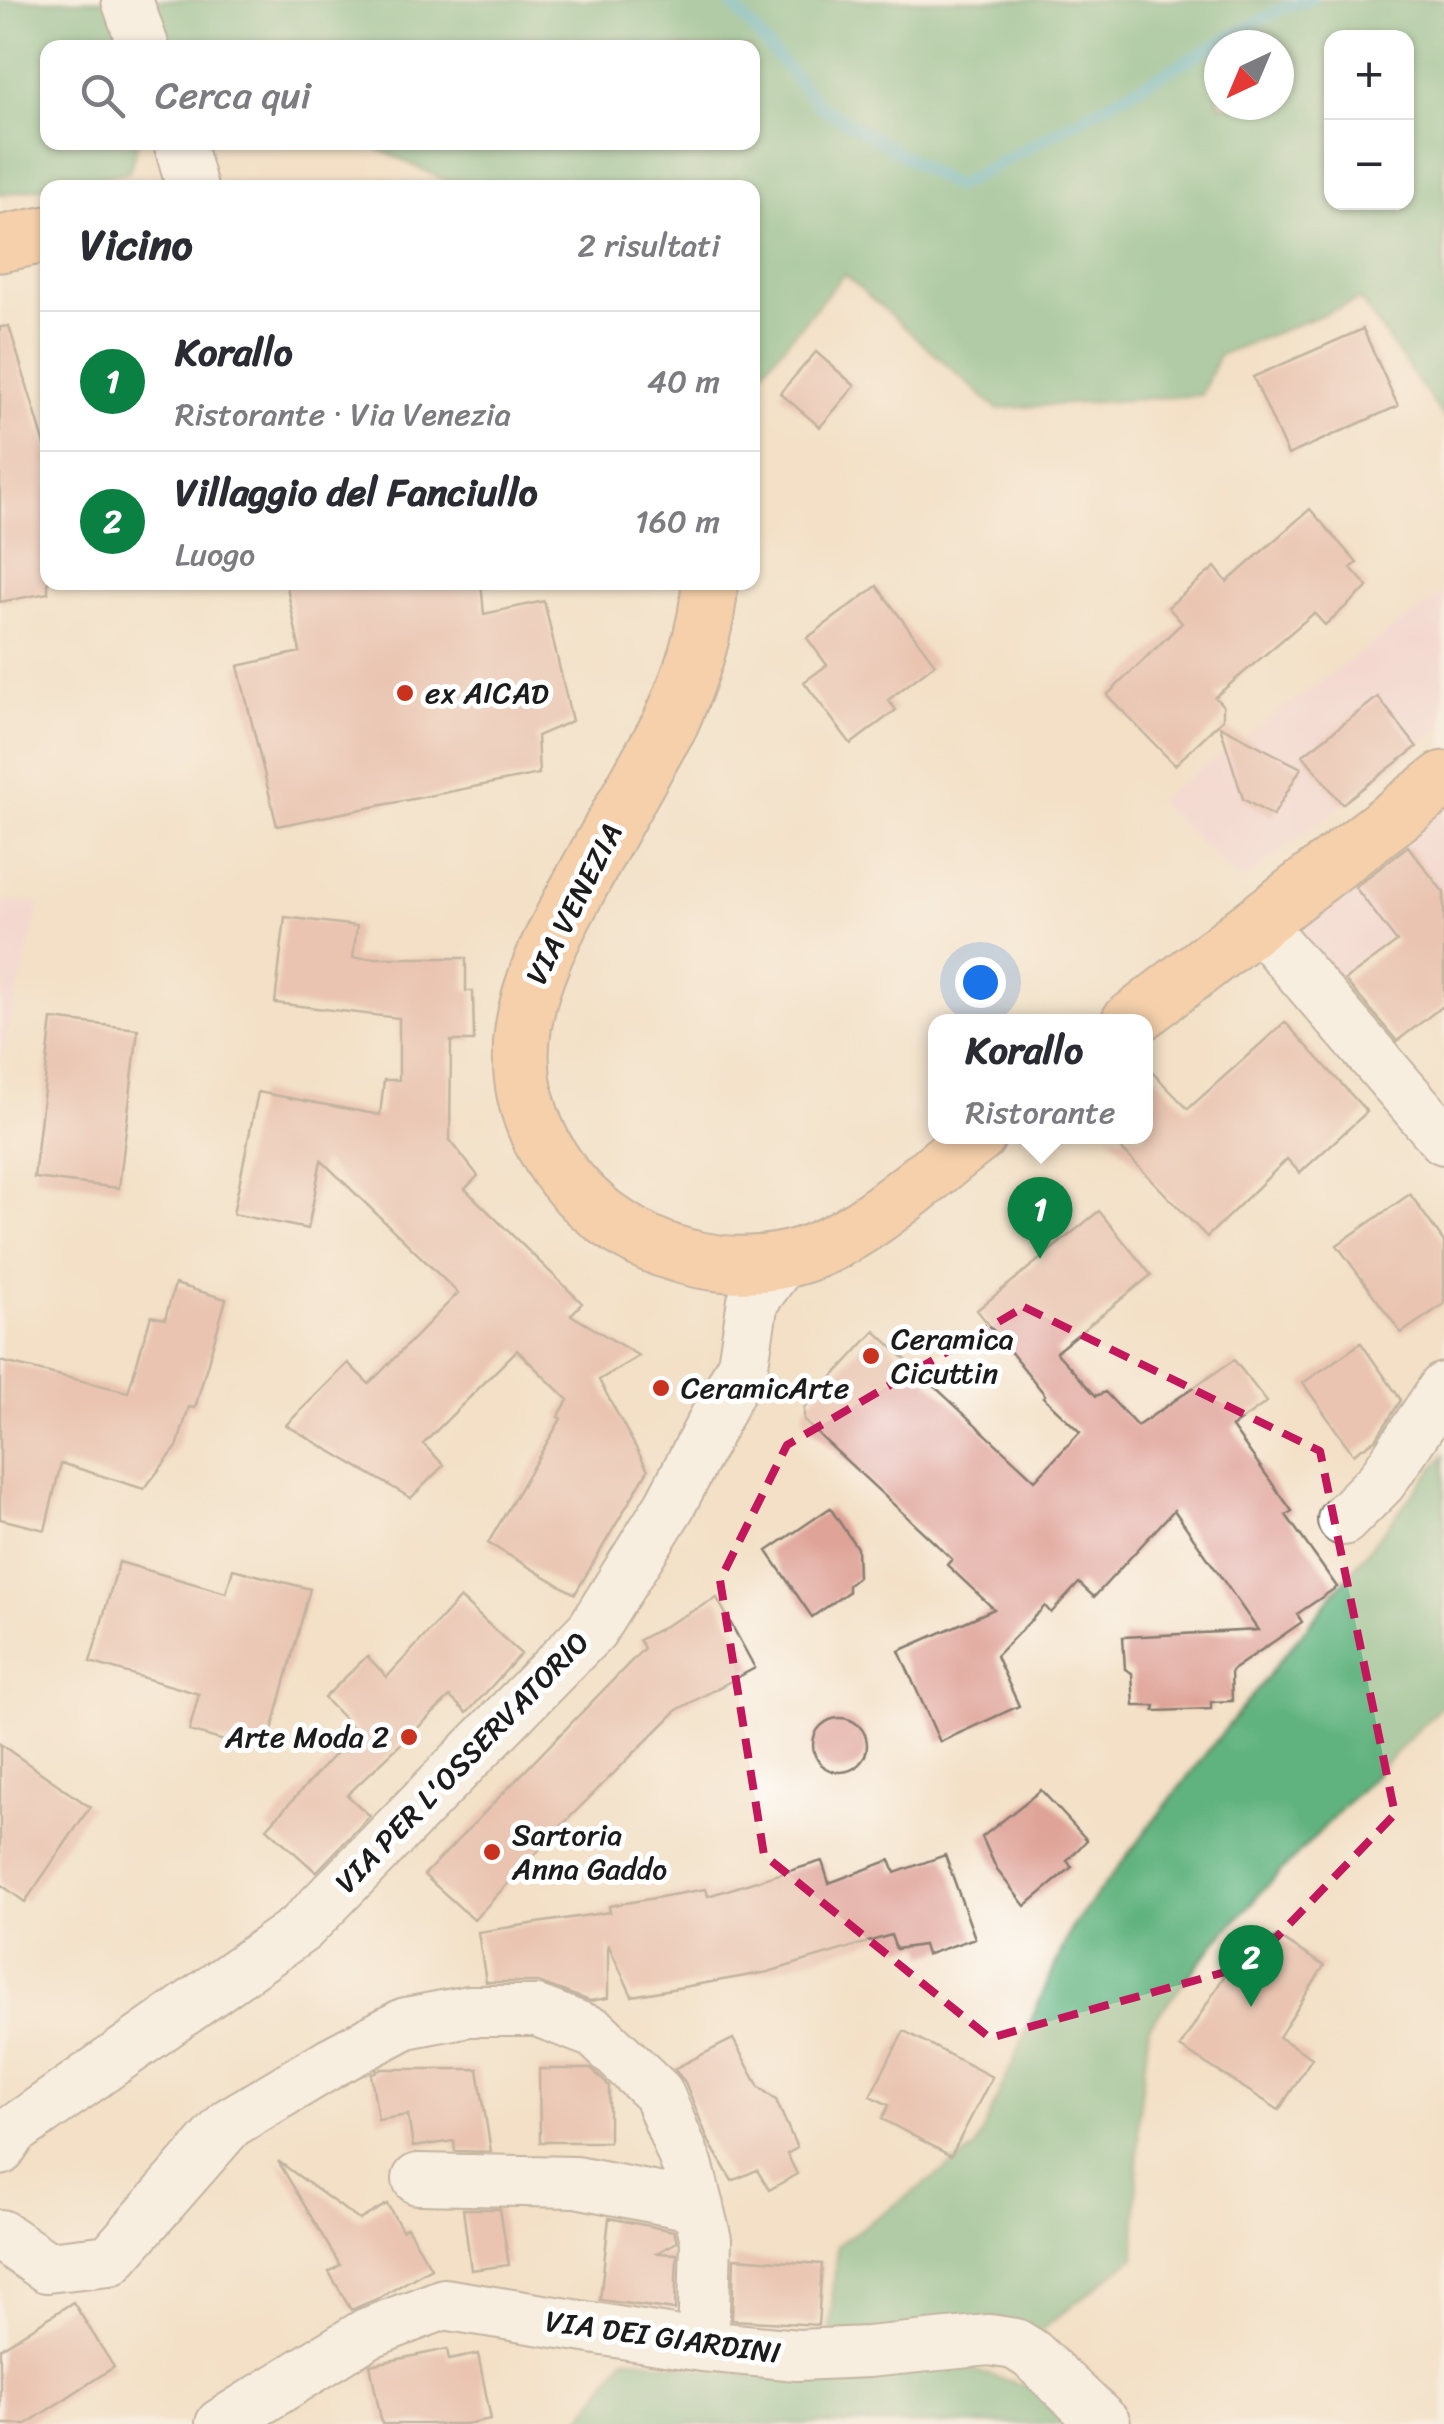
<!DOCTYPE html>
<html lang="it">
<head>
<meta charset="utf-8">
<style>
	:root { --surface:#fff; --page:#f7f7f7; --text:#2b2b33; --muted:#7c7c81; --line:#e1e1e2; --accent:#0b8043 }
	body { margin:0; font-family:Sriracha,sans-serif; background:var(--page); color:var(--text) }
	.controls { position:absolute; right:30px; top:30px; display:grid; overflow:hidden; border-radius:20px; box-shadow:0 2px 8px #0004 }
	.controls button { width:90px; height:90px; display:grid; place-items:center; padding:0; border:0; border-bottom:2px solid var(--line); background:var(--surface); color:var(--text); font:50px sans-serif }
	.compass { position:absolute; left:1204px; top:30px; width:90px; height:90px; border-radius:50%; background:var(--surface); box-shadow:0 2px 8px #0004; rotate:224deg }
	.you { position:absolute; left:980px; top:982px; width:35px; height:35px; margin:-25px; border:8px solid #fff; border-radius:50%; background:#1a73e8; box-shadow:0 0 0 15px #1a73e833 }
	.badge { display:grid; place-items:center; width:65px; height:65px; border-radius:50%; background:var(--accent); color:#fff; font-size:32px; font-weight:700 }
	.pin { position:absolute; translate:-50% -82px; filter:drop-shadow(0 2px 5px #0008) }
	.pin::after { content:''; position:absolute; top:52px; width:35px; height:30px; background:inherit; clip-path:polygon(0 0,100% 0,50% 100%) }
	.popup { position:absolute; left:928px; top:1014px; width:225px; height:130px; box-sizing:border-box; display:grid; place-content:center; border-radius:20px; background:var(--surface); filter:drop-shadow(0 2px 8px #0005); font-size:32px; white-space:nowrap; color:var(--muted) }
	.popup b { font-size:38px; color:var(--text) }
	.popup::after { content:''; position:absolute; left:50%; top:100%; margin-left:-20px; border:20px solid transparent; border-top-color:var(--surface) }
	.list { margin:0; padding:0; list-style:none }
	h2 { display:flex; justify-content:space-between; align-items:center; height:130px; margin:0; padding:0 40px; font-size:42px }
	h2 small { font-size:32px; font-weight:400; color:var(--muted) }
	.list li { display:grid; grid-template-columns:65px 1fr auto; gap:30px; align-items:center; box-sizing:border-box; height:140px; padding:0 40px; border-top:2px solid var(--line) }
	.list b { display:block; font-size:38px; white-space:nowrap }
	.list p { margin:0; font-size:32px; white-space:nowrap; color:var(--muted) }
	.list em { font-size:32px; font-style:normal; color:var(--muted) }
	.icon { flex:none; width:55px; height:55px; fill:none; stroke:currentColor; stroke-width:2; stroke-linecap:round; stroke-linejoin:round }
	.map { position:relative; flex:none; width:1444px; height:2424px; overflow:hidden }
	.search { position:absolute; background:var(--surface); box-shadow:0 2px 8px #0004; left:40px; top:40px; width:720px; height:110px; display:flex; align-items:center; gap:25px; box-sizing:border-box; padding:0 35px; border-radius:20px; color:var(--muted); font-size:38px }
	.panel { position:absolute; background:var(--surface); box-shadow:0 2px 8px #0004; left:40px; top:180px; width:720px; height:410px; border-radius:20px }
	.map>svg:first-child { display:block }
	.built { fill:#f5cfdb }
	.forest { fill:#61b27e; stroke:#3e674d; stroke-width:2.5; fill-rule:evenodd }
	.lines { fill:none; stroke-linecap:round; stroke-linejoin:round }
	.stream { stroke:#44b0c3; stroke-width:12 }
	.building { fill:#dfa397 }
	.minor-casing { stroke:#887e71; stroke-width:54 }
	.major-casing { stroke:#887e71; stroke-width:59 }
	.minor { stroke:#fff; stroke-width:50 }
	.major { stroke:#f9bc89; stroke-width:55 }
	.marked { fill:none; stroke:#c2185b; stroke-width:8; stroke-dasharray:20 12; stroke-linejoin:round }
	.poi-dot { fill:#c8321e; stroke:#fff; stroke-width:4 }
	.labels { text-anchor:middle; stroke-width:10; stroke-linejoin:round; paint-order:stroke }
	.poi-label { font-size:30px; fill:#1c1c1c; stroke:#fff; text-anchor:start }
	.street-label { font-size:30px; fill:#1c1c1c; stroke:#fff }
</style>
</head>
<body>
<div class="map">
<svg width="1444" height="2424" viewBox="0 0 1444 2424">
	<rect width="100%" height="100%" fill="#fff"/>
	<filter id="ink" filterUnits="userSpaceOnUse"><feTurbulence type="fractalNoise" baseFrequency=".01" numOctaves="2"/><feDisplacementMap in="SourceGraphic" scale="20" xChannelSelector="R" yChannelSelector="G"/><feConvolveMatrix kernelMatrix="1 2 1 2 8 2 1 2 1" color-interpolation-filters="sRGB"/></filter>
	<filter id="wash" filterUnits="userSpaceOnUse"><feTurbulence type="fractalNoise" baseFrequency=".0048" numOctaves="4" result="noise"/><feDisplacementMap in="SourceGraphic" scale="40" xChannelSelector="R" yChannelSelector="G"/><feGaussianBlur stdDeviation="2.25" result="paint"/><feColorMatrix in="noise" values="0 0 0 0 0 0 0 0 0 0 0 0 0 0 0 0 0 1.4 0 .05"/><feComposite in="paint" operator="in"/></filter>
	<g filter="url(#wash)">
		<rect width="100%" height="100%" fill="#f3e0c6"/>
		<path class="built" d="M1444 592V725L1242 882 1156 801Z
			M1444 801V891L1330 984 1278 929Z
			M28 902 40 904 0 1062V904Z"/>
		<path class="forest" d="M0 0H1444V418L1360 300 1219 355 1201 395 997 409 844 274 753 382 752 188 459 187 366 143 752 142V48H48V142L138 143 129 172 0 195ZM1332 38H1406V202H1332ZM1219 45H1279V105H1219Z
			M1444 1455V1703L1266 1887 1216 1942 1149 2027 1139 2113 1135 2257 1040 2331 829 2340 837 2245 975 2149 1072 1927 1203 1757Z
			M625 2357 708 2370 808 2381 948 2363 1047 2392 1080 2424H577Z"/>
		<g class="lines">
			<path class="stream" d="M728 0 819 105 955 187 1287 6 1311 0"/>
		</g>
		<g id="blocks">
			<path class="building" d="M9 326 48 455V593L0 602V327Z
				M1363 329 1398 406 1288 455 1253 377Z
				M816 352 855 386 820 427 780 393Z
				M1310 509 1357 563 1351 568 1368 587 1325 625 1314 613 1215 697 1223 706V719L1175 765 1107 695 1182 623 1168 607 1215 567 1227 582Z
				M286 582H481L484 614 544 601 572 721 537 736 539 774 277 826 238 666 300 652Z
				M877 586 935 664 888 700 896 710 851 744 804 682 827 665 807 638Z
				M1378 697 1417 747 1342 804 1303 755Z
				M1220 726 1301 768 1273 816 1243 799Z
				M1408 846 1444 893V1005L1397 1041 1345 980 1397 942 1355 887Z
				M285 917 357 926 353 958H466V991H473L474 1041H451L450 1140 478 1176 465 1189 582 1303 571 1315 639 1356 599 1380 648 1470 575 1594 488 1543 561 1419 558 1417 568 1400 517 1350 423 1444 444 1465 411 1498 286 1425 348 1363 369 1384 458 1293 321 1160 308 1229 233 1214 258 1092 380 1115 384 1080H399V1018L275 1003Z
				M52 1019 138 1029 119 1188 34 1178Z
				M1285 1022 1367 1112 1300 1173 1287 1159 1207 1237 1109 1136H1145V1065L1188 1109Z
				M1410 1194 1444 1242V1304L1401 1333 1337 1245Z
				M1099 1211 1151 1275 1056 1352 1096 1396 1105 1392 1137 1426 1234 1360 1267 1402 1232 1427 1292 1511 1286 1515 1337 1587 1297 1614 1302 1622 1231 1671 1232 1701 1211 1702V1709L1154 1711 1155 1706H1134L1132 1673 1125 1669 1123 1637 1258 1630 1174 1510 1094 1597 1079 1583 1051 1613 1045 1606 996 1656 1019 1706 940 1742 899 1651 994 1609 947 1565 952 1559 804 1421V1408L875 1331 1035 1480 1080 1432 1043 1397 1045 1395 977 1310Z
				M175 1284 226 1299 195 1408 189 1407 177 1447 144 1489 61 1463 45 1530 0 1519V1361L128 1392 151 1316 165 1319Z
				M1361 1343 1401 1400 1376 1439 1353 1454 1303 1383Z
				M830 1508 857 1548 858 1577 848 1585V1592L812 1617 767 1551Z
				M119 1562 226 1593 233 1569 310 1589 266 1753 189 1731 199 1694 90 1662Z
				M460 1598 521 1654 467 1713 450 1697 347 1795 370 1816 316 1872 267 1828 356 1731 324 1698 367 1656 387 1677Z
				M717 1598 755 1668 677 1710 559 1828 474 1920 424 1875 644 1648 639 1640Z
				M813 1745a27 27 0 1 1 54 0a27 27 0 1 1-54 0Z
				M0 1744 90 1807 25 1902 0 1884Z
				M1041 1790 1087 1840 1067 1861 1072 1867 1025 1906 997 1870 982 1837Z
				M945 1855 975 1938 926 1955 923 1945 896 1949 891 1935 768 1972 632 1996 608 1944V1998L590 2001 538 1982H486L478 1932 610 1912 609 1906 706 1889 708 1896 822 1861 829 1883 890 1860 895 1873Z
				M1277 1936 1324 1966 1279 2037 1312 2058 1279 2110 1180 2047 1231 1965 1251 1977Z
				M904 2031 992 2077 951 2156 882 2119 889 2105 870 2096Z
				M733 2039 759 2087 776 2100 797 2148 787 2154 797 2174 769 2190 757 2170 732 2181 709 2142 685 2082 674 2069Z
				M381 2069H478L491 2152 455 2151 454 2141 413 2147 408 2115 378 2120 371 2074Z
				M539 2069H591L609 2086V2142H540Z
				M278 2161 359 2220 387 2204 402 2230 407 2227 431 2268 379 2298 351 2310 329 2272 340 2265Z
				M463 2209H500L509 2265 471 2270Z
				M609 2218 674 2231 677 2242 657 2253 677 2254 675 2310 600 2300Z
				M734 2258 822 2264 818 2325 732 2320Z
				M73 2302 114 2367 26 2424H0V2349Z
				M447 2349 449 2360 478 2354 491 2419 465 2424H382L370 2365Z"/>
		</g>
	</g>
	<g filter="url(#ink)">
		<use href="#blocks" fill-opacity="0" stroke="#887e71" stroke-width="2.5"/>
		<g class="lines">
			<g class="minor-casing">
				<path id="minor" d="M127 0 144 48
					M179 142 192 188
					M1258 923 1444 1139
					M1343 1520 1381 1482 1444 1388
					M0 2150 13 2131 301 1928 592 1630 670 1505 743 1364 753 1301 784 1259
					M418 2179 576 2182 698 2206
					M0 2235 47 2267 110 2260 230 2123 332 2062 406 2023 469 2011H537L595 2033 658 2093 688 2167 706 2240 703 2346
					M221 2424 368 2333 444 2304 703 2346 797 2355 868 2352 989 2340 1015 2344 1031 2354 1105 2424"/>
			</g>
			<g class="major-casing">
				<path id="major" d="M0 244 48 234
					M710 582C707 632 690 679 670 724 641 774 613 825 585 876 558 926 531 973 523 1029 502 1180 663 1299 803 1255 865 1235 925 1176 978 1136
					M1129 1022 1444 779"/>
			</g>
			<use href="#minor" class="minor"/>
			<use href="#major" class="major"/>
		</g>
	</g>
	<path d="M0 0H1444V2424H0ZM1024 1307 1320 1451 1395 1814 1250 1965 990 2038 764 1855 720 1580 787 1445Z" fill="#f3e0c6" fill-opacity=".55" fill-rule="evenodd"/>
	<path class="marked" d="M1024 1307 1320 1451 1395 1814 1250 1965 990 2038 764 1855 720 1580 787 1445Z"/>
	<g class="poi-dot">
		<circle cx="405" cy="693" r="10"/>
		<circle cx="871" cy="1356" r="10"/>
		<circle cx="661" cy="1388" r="10"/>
		<circle cx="409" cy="1737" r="10"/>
		<circle cx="492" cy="1852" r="10"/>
	</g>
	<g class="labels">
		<g class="poi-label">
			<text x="425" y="703">ex AICAD</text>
			<text x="891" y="1349">Ceramica<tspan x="891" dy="34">Cicuttin</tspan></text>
			<text x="681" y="1398">CeramicArte</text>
			<text x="389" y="1747" text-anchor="end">Arte Moda 2</text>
			<text x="512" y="1845">Sartoria<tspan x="512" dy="34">Anna Gaddo</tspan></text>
		</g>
		<g class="street-label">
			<text transform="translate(574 904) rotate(-63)" y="10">VIA VENEZIA</text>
			<text transform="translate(462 1762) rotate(-46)" y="10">VIA PER L'OSSERVATORIO</text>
			<text transform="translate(663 2337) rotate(8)" y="10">VIA DEI GIARDINI</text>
		</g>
	</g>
</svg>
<div class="controls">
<button>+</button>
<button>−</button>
</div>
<svg class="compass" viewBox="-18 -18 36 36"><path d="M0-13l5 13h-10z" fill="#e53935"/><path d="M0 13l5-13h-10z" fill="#7c7c81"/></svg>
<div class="you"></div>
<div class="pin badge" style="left:1040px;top:1259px">1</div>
<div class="popup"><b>Korallo</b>Ristorante</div>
<div class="pin badge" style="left:1251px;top:2007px">2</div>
<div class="search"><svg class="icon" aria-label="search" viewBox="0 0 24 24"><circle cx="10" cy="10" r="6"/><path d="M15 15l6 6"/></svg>Cerca qui</div>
<section class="panel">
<h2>Vicino<small>2 risultati</small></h2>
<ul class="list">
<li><span class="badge">1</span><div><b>Korallo</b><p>Ristorante · Via Venezia</p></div><em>40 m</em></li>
<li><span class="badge">2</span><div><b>Villaggio del Fanciullo</b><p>Luogo</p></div><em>160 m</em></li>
</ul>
</section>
</div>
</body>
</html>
